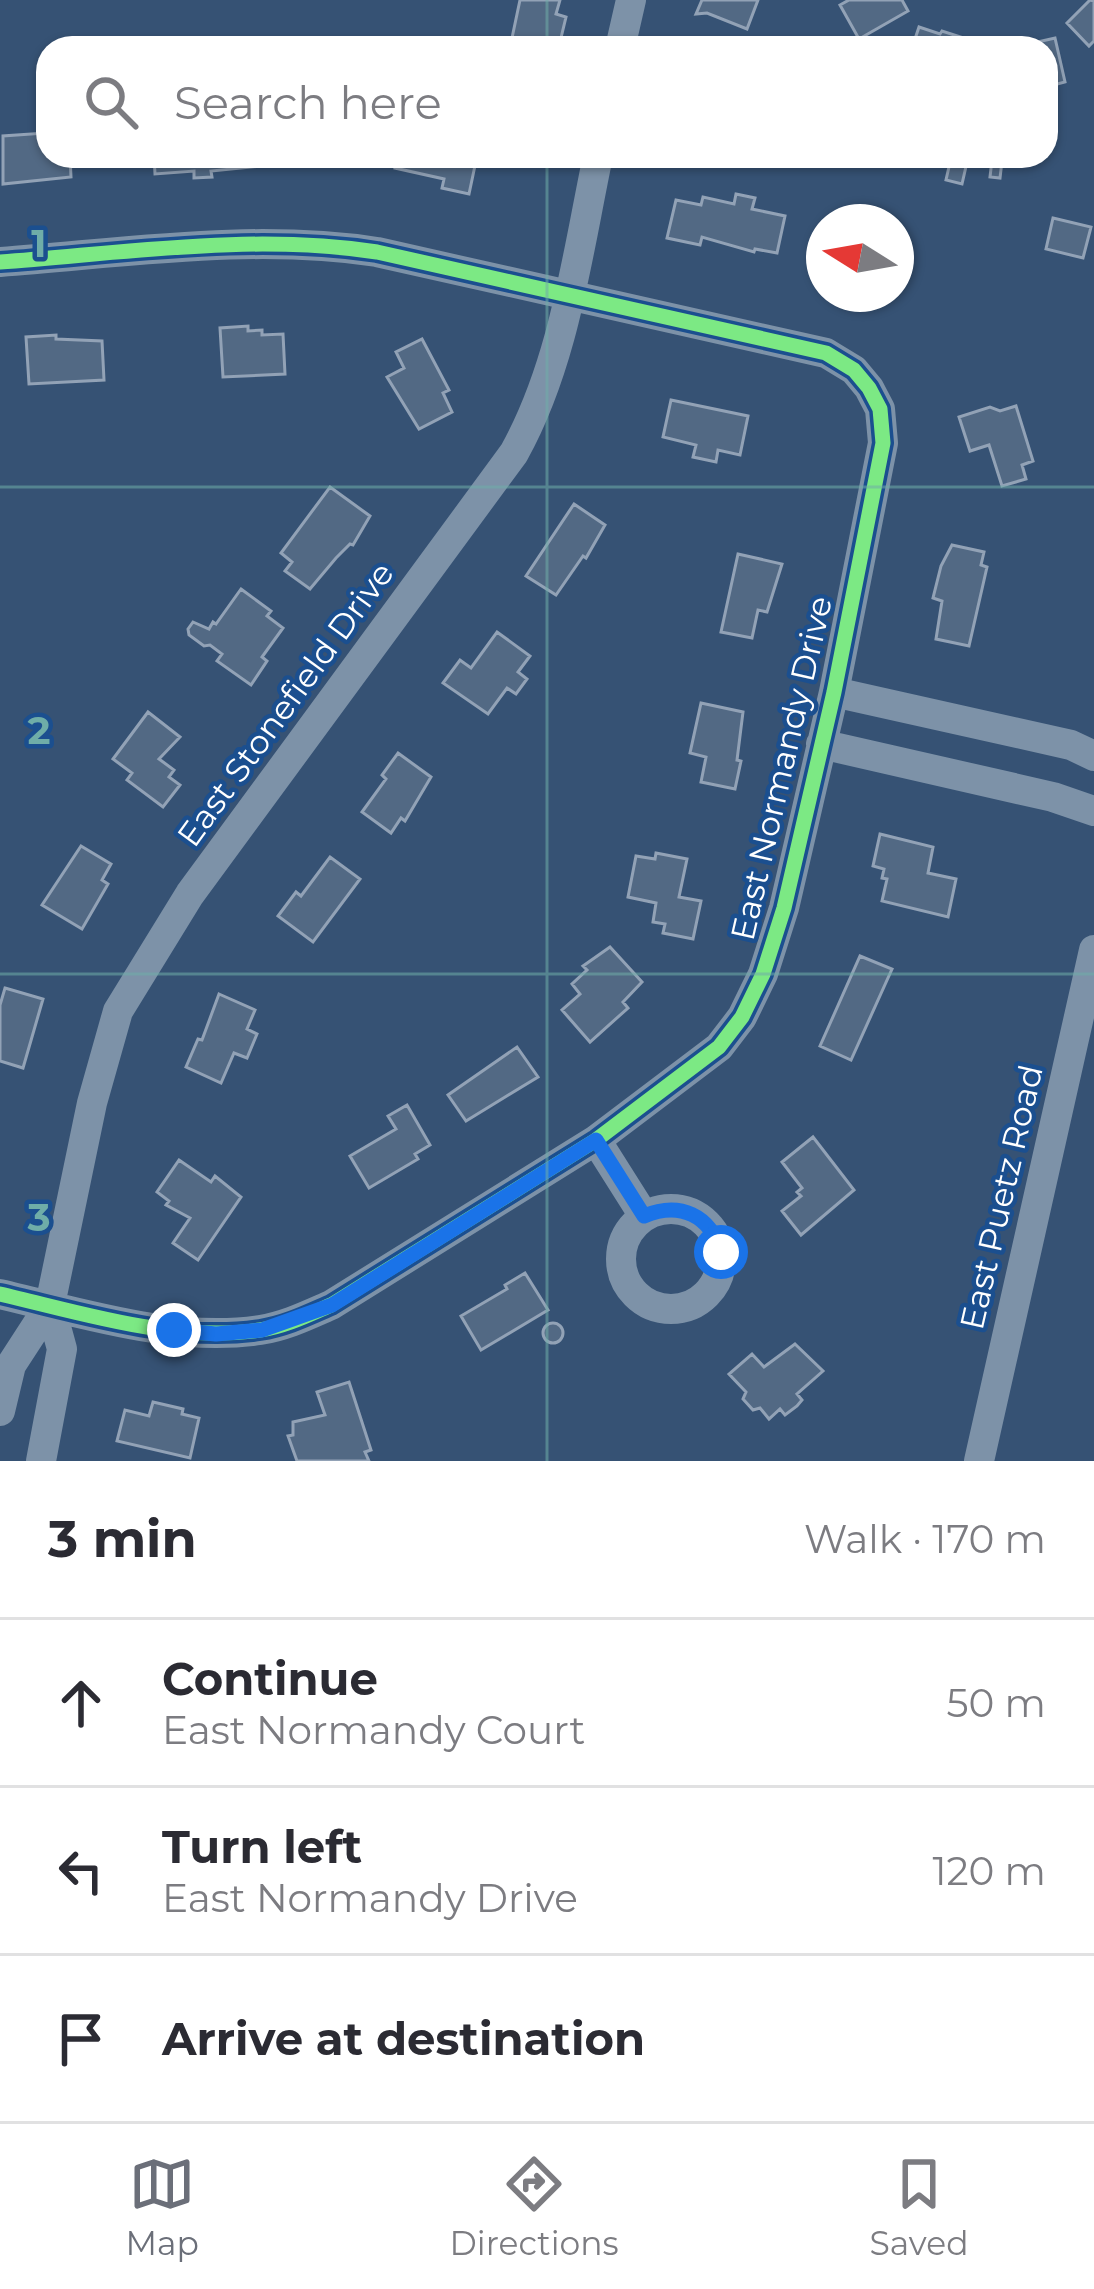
<!DOCTYPE html>
<html lang="en">
<head>
<meta charset="utf-8">
<style>
	:root { --surface:#fff; --page:#f2f2f3; --text:#2b2b33; --muted:#7c7c81; --line:#e1e1e2; --accent:#6b6f79 }
	body { margin:0; font-family:Montserrat,sans-serif; background:var(--page); color:var(--text) }
	.compass { position:absolute; left:806px; top:204px; width:108px; height:108px; border-radius:50%; background:var(--surface); box-shadow:0 3px 9px #0004; rotate:281deg }
	.stop { position:absolute; width:36px; height:36px; margin:-27px; border:9px solid #1a73e8; border-radius:50%; background:#fff }
	.stop.end { background:#1a73e8; border-color:#fff; box-shadow:0 3px 12px #0008 }
	.list { margin:0; padding:0; list-style:none }
	h2 { display:flex; justify-content:space-between; align-items:center; height:156px; margin:0; padding:0 48px; font-size:51px }
	h2 small { font-size:39px; font-weight:400; color:var(--muted) }
	.list li { display:grid; grid-template-columns:78px 1fr auto; gap:36px; align-items:center; box-sizing:border-box; height:168px; padding:0 48px; border-top:3px solid var(--line) }
	.list b { display:block; font-size:45px; white-space:nowrap }
	.list p { margin:0; font-size:39px; white-space:nowrap; color:var(--muted) }
	.list em { font-size:39px; font-style:normal; color:var(--muted) }
	.icon { flex:none; width:66px; height:66px; fill:none; stroke:currentColor; stroke-width:2; stroke-linecap:round; stroke-linejoin:round }
	.map { position:relative; flex:none; width:1094px; height:1461px; overflow:hidden }
	.search { position:absolute; background:var(--surface); box-shadow:0 3px 9px #0004; left:36px; right:36px; top:36px; height:132px; display:flex; align-items:center; gap:30px; box-sizing:border-box; padding:0 42px; border-radius:36px; color:var(--muted); font-size:45px }
	.sheet { height:660px; background:var(--surface) }
	nav { display:flex; justify-content:space-around; align-items:center; box-sizing:border-box; height:168px; border-top:3px solid var(--line); background:var(--surface); font-size:33px; color:var(--muted) }
	nav a { display:grid; justify-items:center; gap:6px }
	nav .on { color:var(--accent) }
	.map>svg:first-child { display:block }
	.building { fill:#526984; stroke:#92a2b6; stroke-width:3 }
	.lines { fill:none; stroke-linecap:round; stroke-linejoin:round }
	.minor { stroke:#7d92a8; stroke-width:30 }
	.cycleway-casing { stroke:#1b4f8f; stroke-width:22 }
	.cycleway { stroke:#7ce984; stroke-width:15 }
	.route { stroke:#1a73e8; stroke-width:15 }
	.grid { fill:none; stroke:#6fada8; stroke-width:3; stroke-opacity:0.55 }
	.labels { text-anchor:middle; stroke-width:9; stroke-linejoin:round; paint-order:stroke }
	.street-label { font-size:33px; fill:#fff; stroke:#1b4f8f }
	.grid-label { font-size:39px; text-anchor:middle; font-weight:bold; fill:#6fada8; stroke:#1b4f8f; stroke-width:9; stroke-linejoin:round; paint-order:stroke }
</style>
</head>
<body>
<div class="map">
<svg width="1094" height="1461" viewBox="0 0 1094 1461">
	<rect width="100%" height="100%" fill="#365274"/>
	<path class="building" d="M520 0H560L556 14 566 17 559 46 512 38Z
		M702 0H758L747 29 707 13 696 14Z
		M849 0H902L908 11 859 39 840 5Z
		M1090 0 1094 1V41L1089 46 1067 23Z
		M919 27 940 34 942 31 976 42 974 48H912Z
		M1055 38 1065 82 1046 87V48H1011Z
		M45 133 48 156H70L71 177 3 184V136Z
		M154 156H261L262 166 211 171 212 177 194 178V171L155 174Z
		M398 156H477L469 194 442 188 444 179 395 168Z
		M951 158 967 162 962 184 946 180Z
		M992 160 1002 161 1000 178 990 177Z
		M736 194 755 198 752 209 785 216 777 253 755 249 754 252 702 237 700 245 667 238 676 200 701 205 703 197 734 204Z
		M1053 218 1091 227 1083 258 1046 249Z
		M248 326V331L262 330V335L283 334 285 374 223 377 220 328Z
		M56 335V339L102 341 104 380 29 384 26 337Z
		M422 339 449 390 443 393 452 412 419 429 387 377 404 368 396 352Z
		M671 400 748 416 740 455 718 450 716 462 693 457 696 445 663 437Z
		M1016 406 1033 461 1022 465 1026 479 1002 486 989 445 970 451 959 417 990 407 1000 411Z
		M330 487 370 516 353 545 350 544 336 558 310 589 285 571 292 562 281 553Z
		M574 504 605 525 586 558 583 556 556 595 526 576Z
		M952 545 984 552 981 565 987 567 969 646 936 639 942 601 933 598 941 566Z
		M738 554 782 564 767 612 758 610 752 638 721 632Z
		M241 589 271 611 267 616 283 628 262 657 267 661 251 685 217 661 222 654 210 645 204 646 189 635 188 629 193 622 209 629 213 622 216 624Z
		M497 632 530 656 518 672 527 679 516 694 507 688 488 714 443 683 460 660 471 668Z
		M701 703 743 712 737 760 741 761 735 789 701 782 706 757 690 753Z
		M148 712 180 737 159 759 174 770 169 777 180 785 163 807 127 780 132 773 113 759Z
		M398 753 431 777 405 821 401 818 391 833 362 812 386 779 382 775Z
		M880 834 933 847 928 873 956 879 948 917 882 901 887 879 882 878 884 869 873 866Z
		M81 846 111 864 102 880 108 884 82 929 42 905Z
		M656 853 687 859 679 897 701 901 693 939 663 933 665 924 653 922 656 903 628 897 636 856 655 859Z
		M330 857 360 879 313 942 278 916 296 892 301 896Z
		M610 947 642 982 623 1002 628 1008 590 1042 562 1010 580 994 572 984 587 970 583 966Z
		M860 956 892 969 851 1060 820 1046Z
		M5 988 43 999 23 1068 0 1061V1005Z
		M219 994 255 1010 247 1029 257 1034 247 1058 234 1053 221 1083 186 1067 198 1039 202 1040Z
		M517 1047 538 1077 466 1121 448 1095Z
		M407 1105 430 1145 415 1154 418 1159 369 1188 350 1156 396 1129 388 1116Z
		M813 1137 854 1190 801 1235 782 1211 801 1196 797 1192 802 1188 782 1162Z
		M179 1160 211 1182 215 1176 241 1197 198 1260 173 1243 190 1218 166 1205 169 1201 157 1192Z
		M525 1273 548 1310 481 1350 461 1316 507 1289 505 1285Z
		M543 1333a10 10 0 1 1 20 0a10 10 0 1 1-20 0Z
		M795 1344 823 1371 797 1394 802 1400 797 1406 785 1415 780 1409 769 1419 760 1408 753 1410 743 1399 746 1392 729 1374 752 1354 764 1367Z
		M349 1382 371 1450 365 1452 369 1461H297L288 1436 293 1435V1422L325 1415 317 1392Z
		M153 1402 183 1409 182 1414 199 1418 190 1458 117 1441 125 1410 149 1416Z"/>
	<g class="lines">
		<path class="minor" d="M620 48 631 0
			M0 262C124 253 253 233 377 252L826 353 854 370 869 388 880 409 883 443 834 692 784 908 763 974 742 1017 719 1047 596 1140 331 1305C308 1315 286 1326 260 1330 175 1343 82 1313 0 1294
			M834 692 1071 745 1094 756
			M821 744 1053 797 1094 811
			M596 1140 644 1216
			M621 1259a50 50 0 1 1 100 0a50 50 0 1 1-100 0Z
			M0 1411 11 1365 50 1305 92 1103 118 1011 190 894 514 453C564 363 577 256 598 156
			M41 1461 62 1349 50 1305
			M979 1461 1094 950"/>
		<g class="cycleway-casing">
			<path id="cycleway" d="M0 262C124 253 253 233 377 252L826 353 854 370 869 388 880 409 883 443 834 692 784 908 763 974 742 1017 719 1047 596 1140 331 1305C308 1315 286 1326 260 1330 175 1343 82 1313 0 1294"/>
		</g>
		<use href="#cycleway" class="cycleway"/>
	</g>
	<g class="lines">
		<path class="route" d="M174 1330 216 1334 262 1330 332 1305 596 1140 644 1216C680 1201 710 1215 721 1252"/>
	</g>
	<path class="grid" d="M547 0V48M547 156V1461M0 487H1094M0 974H1094"/>
	<g class="labels">
		<g class="street-label">
			<text transform="translate(285 704) rotate(-54)" y="12">East Stonefield Drive</text>
			<text transform="translate(781 768) rotate(-77)" y="12">East Normandy Drive</text>
			<text transform="translate(1001 1197) rotate(-77)" y="12">East Puetz Road</text>
		</g>
	</g>
	<g class="grid-label">
		<text x="39" y="257">1</text>
		<text x="39" y="744">2</text>
		<text x="39" y="1231">3</text>
	</g>
</svg>
<svg class="compass" viewBox="-18 -18 36 36"><path d="M0-13l5 13h-10z" fill="#e53935"/><path d="M0 13l5-13h-10z" fill="#7c7c81"/></svg>
<div class="stop" style="left:721px;top:1252px"></div>
<div class="stop end" style="left:174px;top:1330px"></div>
<div class="search"><svg class="icon" aria-label="search" viewBox="0 0 24 24"><circle cx="10" cy="10" r="6"/><path d="M15 15l6 6"/></svg>Search here</div>
</div>
<section class="sheet">
<h2>3 min<small>Walk · 170 m</small></h2>
<ul class="list">
<li><svg class="icon" aria-label="ahead" viewBox="0 0 24 24"><path d="M12 20V5M6 11l6-6 6 6"/></svg><div><b>Continue</b><p>East Normandy Court</p></div><em>50 m</em></li>
<li><svg class="icon" aria-label="left" viewBox="0 0 24 24"><path d="M17 20v-9H6M10 6l-5 5 5 5"/></svg><div><b>Turn left</b><p>East Normandy Drive</p></div><em>120 m</em></li>
<li><svg class="icon" aria-label="arrive" viewBox="0 0 24 24"><path d="M6 21V4h12l-3 4 3 4H6"/></svg><div><b>Arrive at destination</b></div></li>
</ul>
</section>
<nav>
<a class="on"><svg class="icon" aria-label="map" viewBox="0 0 24 24"><path d="M3 6l6-2 6 2 6-2v14l-6 2-6-2-6 2zM9 4v14M15 6v14"/></svg>Map</a>
<a><svg class="icon" aria-label="directions" viewBox="0 0 24 24"><path d="M12 3l9 9-9 9-9-9zM9 14v-3h6M13 9l2 2-2 2"/></svg>Directions</a>
<a><svg class="icon" aria-label="saved" viewBox="0 0 24 24"><path d="M7 4h10v16l-5-4-5 4z"/></svg>Saved</a>
</nav>
</body>
</html>
